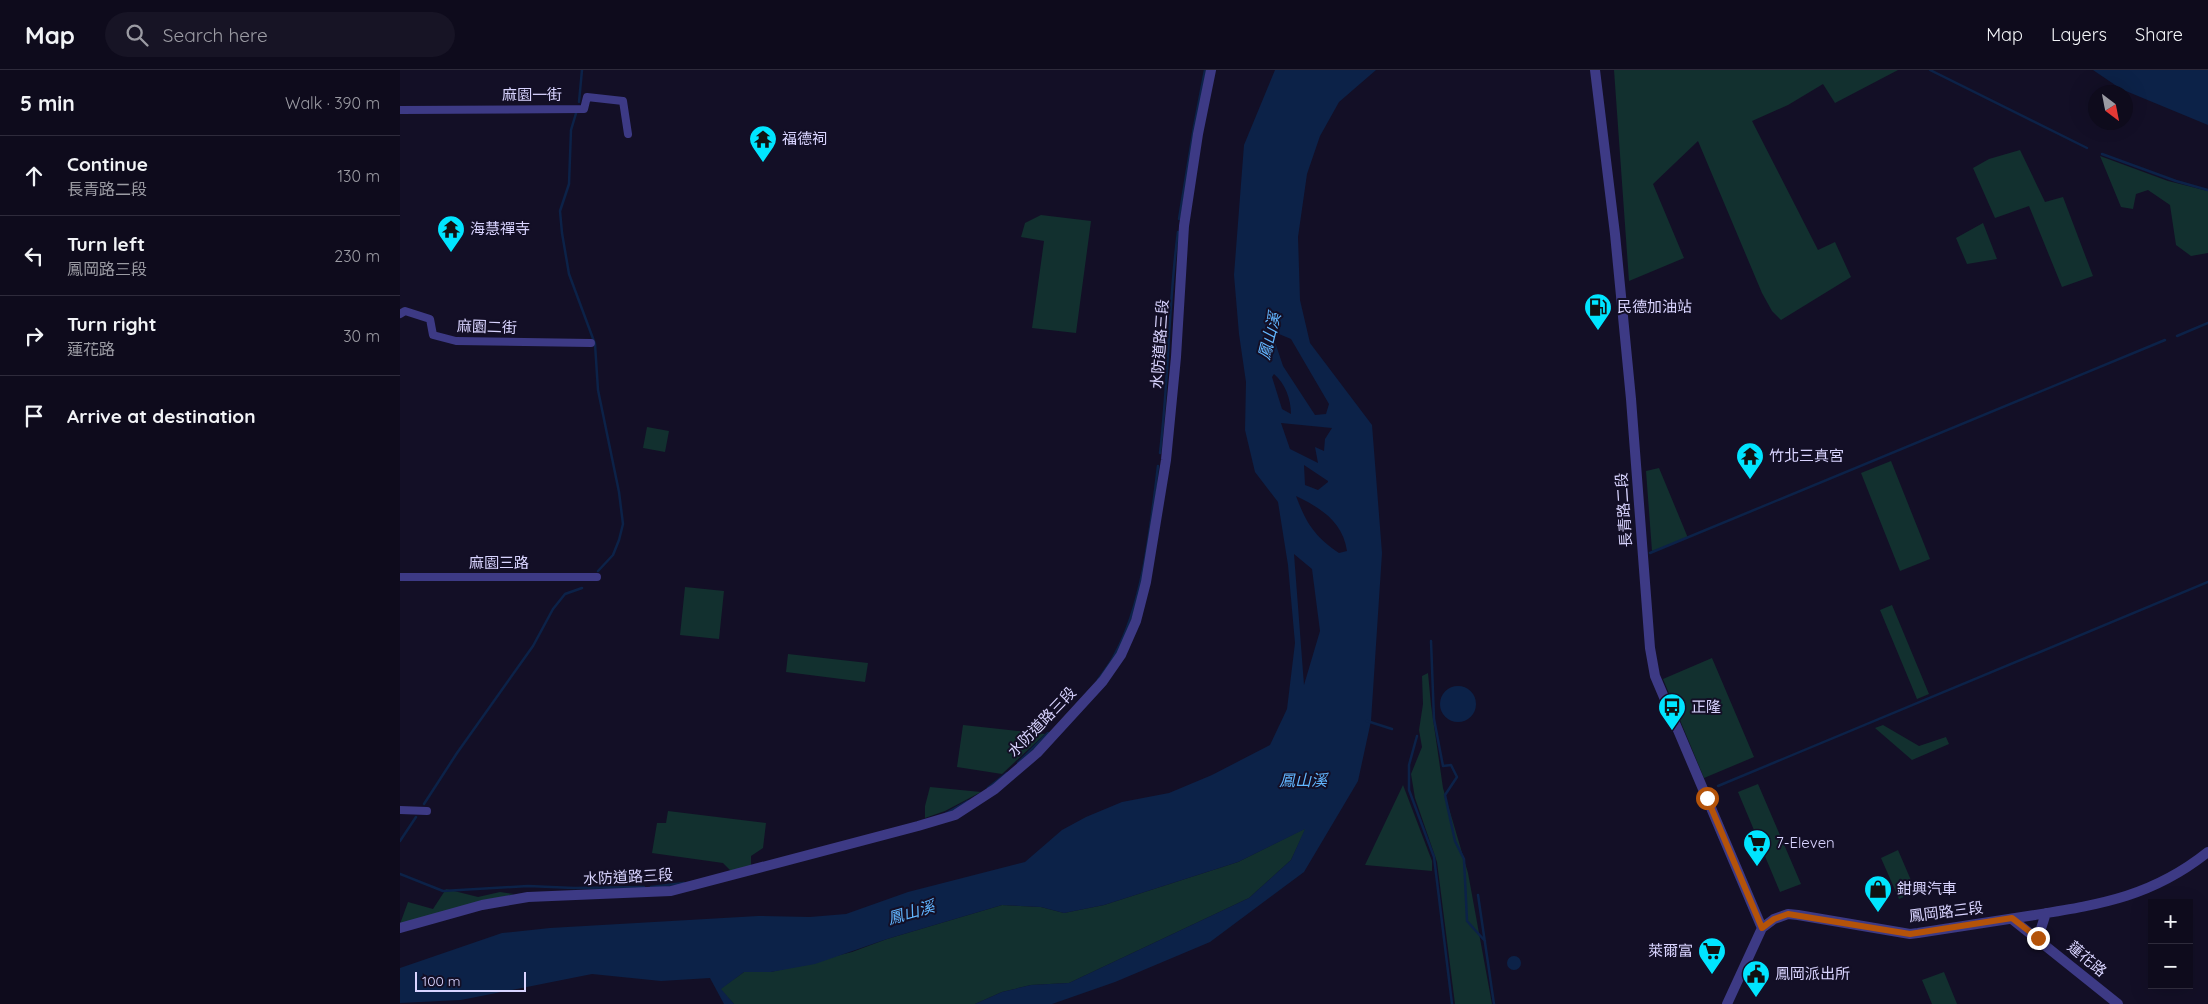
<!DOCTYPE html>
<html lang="en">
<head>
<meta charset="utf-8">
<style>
	:root { --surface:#0e0b1c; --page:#171425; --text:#f1f3f6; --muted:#9b9ba3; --line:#2e2b3b }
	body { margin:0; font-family:Quicksand,"Noto Sans TC",sans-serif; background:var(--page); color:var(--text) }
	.controls { position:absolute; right:15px; bottom:15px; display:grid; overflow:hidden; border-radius:0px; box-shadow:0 5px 20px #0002 }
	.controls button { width:45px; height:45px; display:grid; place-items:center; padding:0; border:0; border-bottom:1px solid var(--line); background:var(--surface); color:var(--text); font:25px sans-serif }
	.compass { position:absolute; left:1688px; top:15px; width:45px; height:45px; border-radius:50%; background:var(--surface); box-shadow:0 5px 20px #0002; rotate:148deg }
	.scale { position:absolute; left:15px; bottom:12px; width:111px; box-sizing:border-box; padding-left:5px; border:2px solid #d9d4ff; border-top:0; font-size:14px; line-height:18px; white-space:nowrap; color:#d9d4ff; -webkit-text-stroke:4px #130f26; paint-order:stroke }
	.stop { position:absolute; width:15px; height:15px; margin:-11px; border:4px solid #b45309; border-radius:50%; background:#fff }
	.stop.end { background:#b45309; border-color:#fff; box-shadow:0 1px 5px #0008 }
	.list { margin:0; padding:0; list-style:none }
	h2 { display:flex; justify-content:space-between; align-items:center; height:65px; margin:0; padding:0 20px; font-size:21px }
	h2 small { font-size:16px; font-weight:400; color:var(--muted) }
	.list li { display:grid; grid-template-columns:32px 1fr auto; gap:15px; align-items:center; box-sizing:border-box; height:80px; padding:0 20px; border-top:1px solid var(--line) }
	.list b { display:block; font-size:19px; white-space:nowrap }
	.list p { margin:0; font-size:16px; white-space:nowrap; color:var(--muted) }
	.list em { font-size:16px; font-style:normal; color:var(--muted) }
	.icon { flex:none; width:28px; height:28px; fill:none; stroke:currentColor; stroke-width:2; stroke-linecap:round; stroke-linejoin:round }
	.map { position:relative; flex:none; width:1808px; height:934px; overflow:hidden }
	header { display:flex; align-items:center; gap:30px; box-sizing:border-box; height:70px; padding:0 25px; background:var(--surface); border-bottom:1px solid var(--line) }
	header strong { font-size:24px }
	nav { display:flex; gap:28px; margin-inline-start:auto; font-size:18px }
	.search { width:350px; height:45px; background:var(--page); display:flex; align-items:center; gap:12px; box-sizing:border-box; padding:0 18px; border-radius:28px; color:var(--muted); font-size:19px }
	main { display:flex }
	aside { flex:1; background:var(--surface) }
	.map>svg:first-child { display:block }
	.green { fill:#12302f }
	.water { fill:#0c2248; fill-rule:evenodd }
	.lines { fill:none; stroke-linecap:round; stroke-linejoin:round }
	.stream { stroke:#0c2248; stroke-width:2.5 }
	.minor { stroke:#3d3a85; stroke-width:8 }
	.tertiary { stroke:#3d3a85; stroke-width:10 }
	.route { stroke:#b45309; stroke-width:6 }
	.labels { text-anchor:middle; stroke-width:4; stroke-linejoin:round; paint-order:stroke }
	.street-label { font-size:15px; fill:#d9d4ff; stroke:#130f26 }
	.poi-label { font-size:15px; fill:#d9d4ff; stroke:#130f26; text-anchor:start }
	.water-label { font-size:16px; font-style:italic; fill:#62b6ff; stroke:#130f26 }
</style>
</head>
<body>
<header>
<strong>Map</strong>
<div class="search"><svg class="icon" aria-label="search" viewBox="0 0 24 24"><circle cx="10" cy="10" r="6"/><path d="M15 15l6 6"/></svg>Search here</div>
<nav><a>Map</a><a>Layers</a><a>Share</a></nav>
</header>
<main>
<aside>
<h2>5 min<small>Walk · 390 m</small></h2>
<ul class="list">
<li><svg class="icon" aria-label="ahead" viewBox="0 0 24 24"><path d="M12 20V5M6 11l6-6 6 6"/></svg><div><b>Continue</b><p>長青路二段</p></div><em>130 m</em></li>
<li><svg class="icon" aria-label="left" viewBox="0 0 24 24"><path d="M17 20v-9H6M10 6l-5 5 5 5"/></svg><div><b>Turn left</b><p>鳳岡路三段</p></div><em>230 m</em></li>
<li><svg class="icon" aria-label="right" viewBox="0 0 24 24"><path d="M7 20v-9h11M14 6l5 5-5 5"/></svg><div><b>Turn right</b><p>蓮花路</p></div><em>30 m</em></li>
<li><svg class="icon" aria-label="arrive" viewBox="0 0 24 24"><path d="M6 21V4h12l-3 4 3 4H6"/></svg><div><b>Arrive at destination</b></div></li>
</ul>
</aside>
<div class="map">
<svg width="1808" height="934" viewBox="0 0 1808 934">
	<rect width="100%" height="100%" fill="#130f26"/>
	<path class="green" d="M1214 0H1498L1435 33 1423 14 1388 35 1352 51 1418 180 1435 172 1451 207 1381 250 1372 241 1362 223 1298 71 1253 114 1284 188 1229 211Z
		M1620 80 1645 132 1663 127 1693 206 1662 217 1629 136 1595 148 1573 98 1589 89Z
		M1700 86 1768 111 1808 121V183L1791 186 1776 175 1770 135 1748 120 1736 124 1733 139 1721 137Z
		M641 145 691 151 676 263 632 258 644 171 621 167 625 153Z
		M1583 153 1597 189 1567 194 1556 168Z
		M247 357 269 361 265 382 243 378Z
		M1491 391 1530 489 1500 501 1461 403Z
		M1259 398 1288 468 1252 481 1246 401Z
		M285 517 324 521 319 569 280 565Z
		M1492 535 1529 624 1517 629 1480 540Z
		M388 584 468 593 465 612 386 602Z
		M1312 588 1354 687 1304 708 1263 609Z
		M1028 603 1031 635 1043 718 1068 803 1092 934H1055L1037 792 1015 728 1011 704 1022 677 1019 660 1023 634 1022 606Z
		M563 655 645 664 602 704 557 697Z
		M1483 655 1519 676 1546 667 1549 674 1512 690 1475 658Z
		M1358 714 1401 814 1380 822 1338 722Z
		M1003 715 1032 791V801L965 795Z
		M530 717 581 722 545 741 525 748V736Z
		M268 741 366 753 363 778 351 786V797L332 802 323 793 252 783 257 753H266Z
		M906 758 891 790 849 828 669 913 631 915 602 922 575 934H334L320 919 344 902H371L452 882 487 869 602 835 641 837 664 843 704 835 838 792Z
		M1498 780 1516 822 1499 829 1481 788Z
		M46 819 78 827 100 822 114 824 0 854 8 832 33 839Z
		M1544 902 1557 934H1532L1522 910Z"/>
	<path class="water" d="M875 0H976L939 32 920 66 907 104 898 167 900 230 910 273 972 355 982 483 971 651 958 711 904 802 810 872 715 912 652 934H575L602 922 631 915 669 913 849 828 891 790 905 759 838 792 704 835 664 843 641 837 602 835 487 869 415 894 371 902H344L321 919 334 934H324L310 908 261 911 192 904 61 930 0 933V898L102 863 150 858 358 846 410 847 446 844 508 822 625 792 662 760 686 747 722 732 769 723 812 705 870 675 887 639 895 573 888 495 878 432 855 402 845 360 846 312 839 264 834 205 844 75ZM879 264 891 269 929 334 926 344 915 345 883 296 874 269ZM874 304C885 313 891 329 891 344L882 339 872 307ZM881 353 932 358 925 369 924 381 915 377 918 393 890 379ZM904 395 928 411V412L918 420 905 415ZM896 426C921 438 943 452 947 481L939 483C915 467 906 453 896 426ZM894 484 912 499 920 561 904 615Z
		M1693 0H1808V55L1721 19Z
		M1040 634a18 18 0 1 1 36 0a18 18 0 1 1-36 0Z
		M1107 893a7 7 0 1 1 14 0a7 7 0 1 1-14 0Z"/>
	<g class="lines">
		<path class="stream" d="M1530 0 1687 78
			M179 32 182 0
			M177 40 171 60 169 114 160 141 162 163 169 204 195 274 198 320 219 422 223 454 219 470 213 485 198 501
			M1702 84 1776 111 1808 120
			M779 149 794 57 805 0
			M1777 266 1808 253
			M760 383C769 309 768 235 778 162
			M1250 483 1765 270
			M1031 571 1034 649 1043 696 1051 695 1057 707 1045 725 1055 771 1064 789 1067 851 1085 871
			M698 610C704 601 711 593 715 584 743 534 751 453 758 396
			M967 651 992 659
			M1017 666 1009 695V720L1034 787 1052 934
			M618 693 648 663
			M1318 716 1808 512
			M588 718 607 703
			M24 734 57 683 133 576 153 539 165 524 182 518
			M545 744 568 731
			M0 771 16 747
			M0 804 43 821 128 816 174 818 244 817
			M251 817 284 813
			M1078 825 1094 934"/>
		<path class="minor" d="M0 40 184 39 187 27 223 31 228 64
			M0 244 5 241 30 249 33 265 56 271 191 273
			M0 507H197
			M0 740 27 741"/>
		<path class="tertiary" d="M1195 0 1215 164 1231 329 1250 578 1255 606 1362 858
			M1612 849 1718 934
			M0 858 82 835 128 827 271 821 518 756 555 745 595 719 637 683 703 611 721 585 736 551 746 512 766 390 776 287 784 156 798 64 811 0
			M1638 868 1646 843
			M1327 934 1362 858 1374 849 1388 844 1398 845 1510 864 1518 863C1557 857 1596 851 1635 845 1703 834 1753 826 1808 782"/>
	</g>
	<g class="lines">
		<path class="route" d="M1307 728 1362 858 1374 849 1388 844 1510 864 1612 848 1638 868"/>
	</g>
	<defs>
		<g id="temple-pin" transform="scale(1.4375)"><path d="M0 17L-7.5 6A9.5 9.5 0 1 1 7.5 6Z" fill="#00e5ff" stroke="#130f26"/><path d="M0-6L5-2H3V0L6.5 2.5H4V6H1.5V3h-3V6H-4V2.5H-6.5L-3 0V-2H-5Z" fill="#111"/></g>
		<g id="fuel-pin" transform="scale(1.4375)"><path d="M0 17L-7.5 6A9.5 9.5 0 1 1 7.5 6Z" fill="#00e5ff" stroke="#130f26"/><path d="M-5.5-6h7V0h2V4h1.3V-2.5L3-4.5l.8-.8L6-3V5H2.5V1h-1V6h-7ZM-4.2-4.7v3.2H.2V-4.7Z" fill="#111"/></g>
		<g id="bus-pin" transform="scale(1.4375)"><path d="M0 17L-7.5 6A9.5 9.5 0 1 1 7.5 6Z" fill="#00e5ff" stroke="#130f26"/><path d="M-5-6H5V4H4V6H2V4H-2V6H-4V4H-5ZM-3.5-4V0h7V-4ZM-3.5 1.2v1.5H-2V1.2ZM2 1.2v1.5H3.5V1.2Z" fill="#111"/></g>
		<g id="supermarket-pin" transform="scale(1.4375)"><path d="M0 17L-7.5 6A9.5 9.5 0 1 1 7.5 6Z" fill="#00e5ff" stroke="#130f26"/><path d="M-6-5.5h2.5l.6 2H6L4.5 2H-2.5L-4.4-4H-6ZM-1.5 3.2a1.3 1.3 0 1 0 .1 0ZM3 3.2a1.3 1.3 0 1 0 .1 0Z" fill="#111"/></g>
		<g id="shop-pin" transform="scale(1.4375)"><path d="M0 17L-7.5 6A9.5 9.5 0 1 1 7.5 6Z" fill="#00e5ff" stroke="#130f26"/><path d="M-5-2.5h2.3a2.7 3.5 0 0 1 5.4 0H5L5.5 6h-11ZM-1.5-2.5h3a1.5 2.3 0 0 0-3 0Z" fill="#111"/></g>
		<g id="civic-pin" transform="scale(1.4375)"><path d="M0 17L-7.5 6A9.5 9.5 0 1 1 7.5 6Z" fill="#00e5ff" stroke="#130f26"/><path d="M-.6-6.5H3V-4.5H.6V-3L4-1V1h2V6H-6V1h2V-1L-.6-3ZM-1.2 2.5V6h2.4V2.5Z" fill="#111"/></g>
	</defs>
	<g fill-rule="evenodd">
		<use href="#temple-pin" x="363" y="69"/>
		<use href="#temple-pin" x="51" y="159"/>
		<use href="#fuel-pin" x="1198" y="237"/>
		<use href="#temple-pin" x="1350" y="386"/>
		<use href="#bus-pin" x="1272" y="637"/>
		<use href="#supermarket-pin" x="1357" y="773"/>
		<use href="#shop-pin" x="1478" y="819"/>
		<use href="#supermarket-pin" x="1312" y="881"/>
		<use href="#civic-pin" x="1356" y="904"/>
	</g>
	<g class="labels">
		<g class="street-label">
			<text x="132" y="30">麻園一街</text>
			<text transform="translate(87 257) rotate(2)" y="5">麻園二街</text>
			<text transform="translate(760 274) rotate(-86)" y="5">水防道路三段</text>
			<text transform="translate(1224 440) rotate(-94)" y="5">長青路二段</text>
			<text x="99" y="498">麻園三路</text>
			<text transform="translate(642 652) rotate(-46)" y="5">水防道路三段</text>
			<text transform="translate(228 807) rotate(-3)" y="5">水防道路三段</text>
			<text transform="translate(1546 842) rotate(-7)" y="5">鳳岡路三段</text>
			<text transform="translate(1687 889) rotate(40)" y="5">蓮花路</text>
		</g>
		<g class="poi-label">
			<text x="382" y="74">福德祠</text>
			<text x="70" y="164">海慧禪寺</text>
			<text x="1217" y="242">民德加油站</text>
			<text x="1369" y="391">竹北三真宮</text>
			<text x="1291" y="642">正隆</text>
			<text x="1376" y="778">7-Eleven</text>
			<text x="1497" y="824">鉗興汽車</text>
			<text x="1293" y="886" text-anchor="end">萊爾富</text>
			<text x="1375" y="909">鳳岡派出所</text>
		</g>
		<g class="water-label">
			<text transform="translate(869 266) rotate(-76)" y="6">鳳山溪</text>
			<text x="903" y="716">鳳山溪</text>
			<text transform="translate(511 842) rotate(-16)" y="6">鳳山溪</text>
		</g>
	</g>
</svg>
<div class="controls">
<button>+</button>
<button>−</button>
</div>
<svg class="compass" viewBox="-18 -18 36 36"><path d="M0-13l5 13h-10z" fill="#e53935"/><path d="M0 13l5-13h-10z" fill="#9b9ba3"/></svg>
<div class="scale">100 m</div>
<div class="stop" style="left:1307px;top:728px"></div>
<div class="stop end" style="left:1638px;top:868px"></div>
</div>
</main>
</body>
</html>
